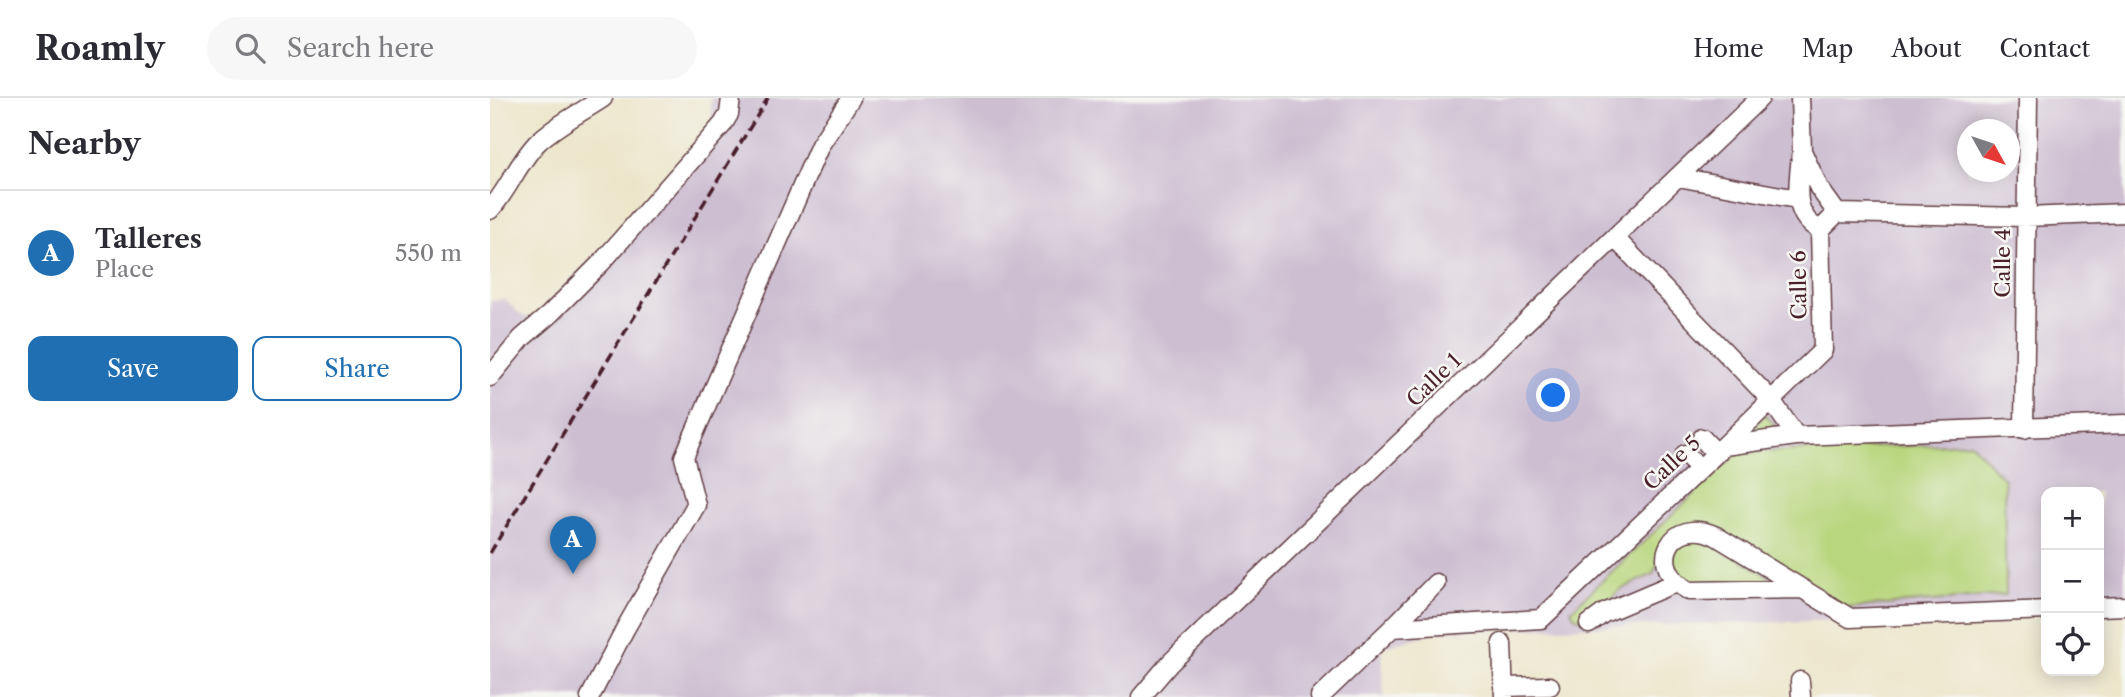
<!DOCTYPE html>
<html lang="en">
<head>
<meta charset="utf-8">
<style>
	:root { --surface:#fff; --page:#f7f7f7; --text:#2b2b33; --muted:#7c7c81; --line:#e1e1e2; --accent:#1f6fb2 }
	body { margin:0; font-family:"Libre Caslon Text",serif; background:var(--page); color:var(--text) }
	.controls { position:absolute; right:21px; bottom:21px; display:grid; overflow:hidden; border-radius:14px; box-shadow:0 4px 18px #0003 }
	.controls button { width:63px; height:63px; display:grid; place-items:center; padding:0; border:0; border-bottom:2px solid var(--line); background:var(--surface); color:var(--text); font:35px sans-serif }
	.compass { position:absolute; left:1467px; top:21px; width:63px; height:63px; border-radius:50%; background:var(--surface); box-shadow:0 4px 18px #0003; rotate:130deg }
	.you { position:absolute; left:1064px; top:298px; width:24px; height:24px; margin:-18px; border:5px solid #fff; border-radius:50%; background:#1a73e8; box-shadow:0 0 0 10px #1a73e833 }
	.badge { display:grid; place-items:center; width:46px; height:46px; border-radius:50%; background:var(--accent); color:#fff; font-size:23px; font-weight:700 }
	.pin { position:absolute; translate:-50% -58px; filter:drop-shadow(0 2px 4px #0008) }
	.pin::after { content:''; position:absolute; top:37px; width:24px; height:21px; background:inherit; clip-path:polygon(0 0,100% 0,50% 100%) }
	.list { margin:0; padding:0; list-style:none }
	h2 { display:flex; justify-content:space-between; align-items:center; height:91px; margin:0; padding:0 28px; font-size:30px }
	h2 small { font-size:23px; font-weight:400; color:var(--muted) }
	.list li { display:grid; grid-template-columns:46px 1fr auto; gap:21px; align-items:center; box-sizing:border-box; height:126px; padding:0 28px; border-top:2px solid var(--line) }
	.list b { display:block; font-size:26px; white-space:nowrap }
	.list p { margin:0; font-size:23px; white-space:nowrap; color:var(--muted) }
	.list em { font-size:23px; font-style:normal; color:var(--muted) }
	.actions { display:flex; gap:14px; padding:21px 28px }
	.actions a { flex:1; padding:16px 0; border:2px solid var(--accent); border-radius:14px; text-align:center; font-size:24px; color:var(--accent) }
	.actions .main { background:var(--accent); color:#fff }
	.icon { flex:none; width:38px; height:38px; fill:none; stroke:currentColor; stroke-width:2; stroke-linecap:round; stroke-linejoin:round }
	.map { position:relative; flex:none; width:1635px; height:599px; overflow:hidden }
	header { display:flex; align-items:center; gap:42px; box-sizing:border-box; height:98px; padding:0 35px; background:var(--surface); border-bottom:2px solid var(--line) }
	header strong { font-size:33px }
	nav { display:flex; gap:38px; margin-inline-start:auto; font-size:24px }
	.search { width:490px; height:63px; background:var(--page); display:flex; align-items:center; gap:18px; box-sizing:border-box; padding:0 24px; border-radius:38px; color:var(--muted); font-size:26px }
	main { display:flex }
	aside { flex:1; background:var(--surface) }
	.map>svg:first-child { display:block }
	.industrial { fill:#cebed1; fill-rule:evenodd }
	.green { fill:#b8d67d; stroke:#817a54; stroke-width:2 }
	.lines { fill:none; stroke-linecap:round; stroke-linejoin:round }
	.minor-casing { stroke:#623d43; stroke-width:21 }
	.minor { stroke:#fff; stroke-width:18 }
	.rail { stroke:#4a1f2b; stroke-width:3.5; stroke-dasharray:10 5; stroke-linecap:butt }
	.labels { text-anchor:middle; stroke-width:5; stroke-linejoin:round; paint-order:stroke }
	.street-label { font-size:21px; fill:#4a1f2b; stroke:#f6f6f2 }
</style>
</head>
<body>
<header>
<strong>Roamly</strong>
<div class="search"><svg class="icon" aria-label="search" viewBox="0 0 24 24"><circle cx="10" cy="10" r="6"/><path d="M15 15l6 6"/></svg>Search here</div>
<nav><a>Home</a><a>Map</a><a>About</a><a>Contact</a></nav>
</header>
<main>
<aside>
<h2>Nearby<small></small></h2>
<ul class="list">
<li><span class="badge">A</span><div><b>Talleres</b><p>Place</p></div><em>550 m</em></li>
</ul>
<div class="actions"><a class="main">Save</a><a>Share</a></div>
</aside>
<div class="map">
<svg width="1635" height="599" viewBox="0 0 1635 599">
	<rect width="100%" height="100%" fill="#f6f6f2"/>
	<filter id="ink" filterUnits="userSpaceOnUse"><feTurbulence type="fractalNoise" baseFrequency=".0143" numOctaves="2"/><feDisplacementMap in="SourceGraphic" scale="14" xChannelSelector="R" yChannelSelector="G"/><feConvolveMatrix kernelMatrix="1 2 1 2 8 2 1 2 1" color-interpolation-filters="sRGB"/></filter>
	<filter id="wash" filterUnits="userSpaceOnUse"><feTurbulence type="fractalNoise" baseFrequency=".00686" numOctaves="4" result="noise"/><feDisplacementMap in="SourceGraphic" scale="28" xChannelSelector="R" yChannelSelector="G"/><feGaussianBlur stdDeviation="1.57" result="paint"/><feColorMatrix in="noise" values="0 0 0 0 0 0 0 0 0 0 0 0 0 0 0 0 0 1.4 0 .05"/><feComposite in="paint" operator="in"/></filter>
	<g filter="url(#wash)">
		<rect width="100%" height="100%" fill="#ede5c9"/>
		<path class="industrial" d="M221 0H1635V515L1609 516V394H1556V517L951 533 892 550 894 599H0V203L14 201 32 218 44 220 158 102 222 25ZM1478 32H1520V74H1478Z"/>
		<path class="green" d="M1275 317 1290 332 1289 336H1255Z
			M1481 345 1514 381 1516 497 1356 510 1201 428 1169 463 1163 476 1130 492 1095 523 1084 518 1081 512 1248 355Z
			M1206 439 1228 448 1279 479 1281 484 1203 488 1191 482 1182 457 1191 442Z"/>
	</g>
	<g filter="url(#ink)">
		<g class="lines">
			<g class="minor-casing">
				<path id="minor" d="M1311 57C1309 85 1300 117 1330 132
					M1188 79 1307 101
					M0 112C19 91 28 64 48 44 66 27 92 14 113 0
					M1347 115 1536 119 1635 115
					M1125 140 1281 302 1306 338
					M0 279 32 240 59 217 111 165 233 26 239 16 241 0
					M1534 331 1538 0
					M1212 340 1226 355
					M1234 348 1333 252 1330 132 1347 115 1329 90 1312 53 1310 0
					M1195 356 1210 370
					M1313 491 1199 493C1154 468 1182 416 1226 438L1360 520 1556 512
					M1609 509 1635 508
					M1099 526 1114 515 1185 485
					M902 530 946 485
					M1012 545 1014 599
					M1310 583 1311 599
					M1013 589 1060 588
					M100 599 135 531 206 407 194 359 330 47 361 0
					M651 599 680 565 1270 0
					M830 599 902 530 1051 521 1234 348 1306 338 1635 326"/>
			</g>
			<use href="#minor" class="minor"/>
			<path class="rail" d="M0 455 278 0"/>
		</g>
	</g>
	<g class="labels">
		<g class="street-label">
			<text transform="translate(1513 165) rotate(-90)" y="7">Calle 4</text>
			<text transform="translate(1309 187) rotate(-91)" y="7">Calle 6</text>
			<text transform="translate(944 282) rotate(-44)" y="7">Calle 1</text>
			<text transform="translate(1182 365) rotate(-43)" y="7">Calle 5</text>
		</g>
	</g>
</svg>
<div class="controls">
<button>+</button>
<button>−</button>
<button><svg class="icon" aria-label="locate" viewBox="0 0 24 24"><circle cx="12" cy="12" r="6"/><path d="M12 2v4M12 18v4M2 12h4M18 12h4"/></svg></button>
</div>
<svg class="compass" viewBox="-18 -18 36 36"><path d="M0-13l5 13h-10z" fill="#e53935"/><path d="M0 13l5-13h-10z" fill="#7c7c81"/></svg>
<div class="you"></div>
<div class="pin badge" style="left:83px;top:476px">A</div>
</div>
</main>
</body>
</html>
